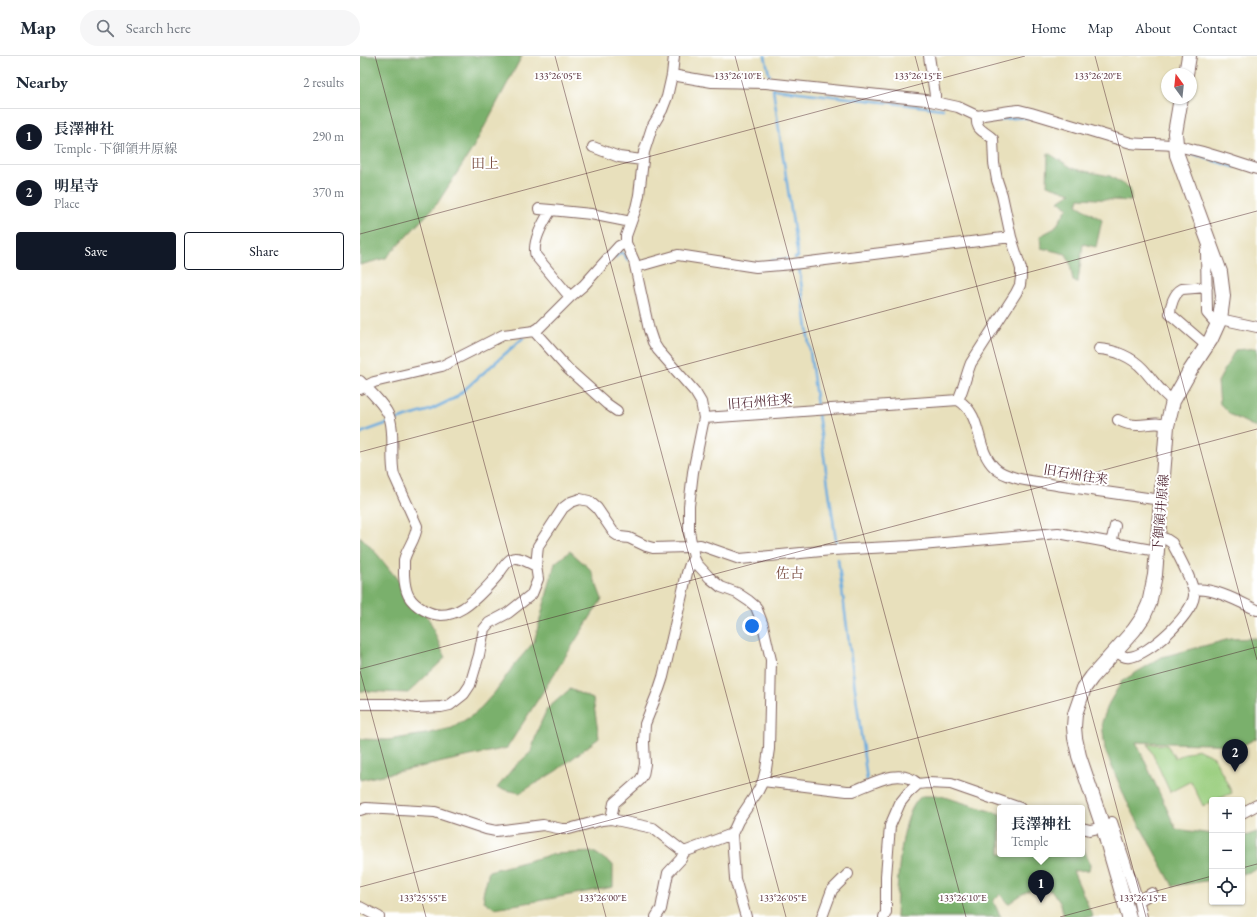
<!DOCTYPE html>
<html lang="en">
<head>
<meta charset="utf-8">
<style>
	:root { --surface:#fff; --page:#f6f6f7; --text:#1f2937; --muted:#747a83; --line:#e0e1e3; --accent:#111827 }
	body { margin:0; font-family:"EB Garamond","Noto Serif JP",serif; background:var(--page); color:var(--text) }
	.controls { position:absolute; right:12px; bottom:12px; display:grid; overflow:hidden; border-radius:4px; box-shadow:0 1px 3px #0004 }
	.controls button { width:36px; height:36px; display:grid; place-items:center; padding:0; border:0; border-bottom:1px solid var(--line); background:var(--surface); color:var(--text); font:20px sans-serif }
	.compass { position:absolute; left:801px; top:12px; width:36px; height:36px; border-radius:50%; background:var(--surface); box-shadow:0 1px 3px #0004; rotate:345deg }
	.you { position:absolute; left:392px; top:570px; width:14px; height:14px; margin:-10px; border:3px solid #fff; border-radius:50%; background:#1a73e8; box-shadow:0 0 0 6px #1a73e833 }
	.badge { display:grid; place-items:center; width:26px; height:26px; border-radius:50%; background:var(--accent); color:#fff; font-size:13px; font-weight:700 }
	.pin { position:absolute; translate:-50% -33px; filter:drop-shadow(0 1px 2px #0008) }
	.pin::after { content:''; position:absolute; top:21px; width:14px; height:12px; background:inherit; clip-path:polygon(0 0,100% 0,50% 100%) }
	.popup { position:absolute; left:637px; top:749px; width:88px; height:52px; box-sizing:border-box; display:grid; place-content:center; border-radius:4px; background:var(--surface); filter:drop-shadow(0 1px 3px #0005); font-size:13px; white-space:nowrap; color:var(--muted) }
	.popup b { font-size:15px; color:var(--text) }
	.popup::after { content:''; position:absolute; left:50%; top:100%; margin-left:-8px; border:8px solid transparent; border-top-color:var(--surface) }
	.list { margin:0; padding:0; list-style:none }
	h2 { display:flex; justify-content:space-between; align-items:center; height:52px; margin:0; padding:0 16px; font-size:17px }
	h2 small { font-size:13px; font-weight:400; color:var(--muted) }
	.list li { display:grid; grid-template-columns:26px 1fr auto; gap:12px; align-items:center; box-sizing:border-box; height:56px; padding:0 16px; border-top:1px solid var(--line) }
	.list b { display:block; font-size:15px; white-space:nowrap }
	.list p { margin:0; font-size:13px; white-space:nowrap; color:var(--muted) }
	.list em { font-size:13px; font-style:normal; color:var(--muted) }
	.actions { display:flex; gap:8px; padding:12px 16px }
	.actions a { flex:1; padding:9px 0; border:1px solid var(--accent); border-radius:4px; text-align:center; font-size:14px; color:var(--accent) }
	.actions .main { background:var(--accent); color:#fff }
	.icon { flex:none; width:22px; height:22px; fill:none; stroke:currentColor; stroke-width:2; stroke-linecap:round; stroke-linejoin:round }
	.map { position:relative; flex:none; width:897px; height:861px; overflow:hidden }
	header { display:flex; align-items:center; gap:24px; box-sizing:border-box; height:56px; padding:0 20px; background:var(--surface); border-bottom:1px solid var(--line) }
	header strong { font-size:19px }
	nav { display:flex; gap:22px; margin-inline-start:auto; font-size:14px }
	.search { width:280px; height:36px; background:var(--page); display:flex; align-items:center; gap:10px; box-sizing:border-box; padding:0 14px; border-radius:22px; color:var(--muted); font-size:15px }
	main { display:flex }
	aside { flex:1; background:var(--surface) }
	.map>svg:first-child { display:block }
	.green { fill:#99cd7d; stroke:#727654 }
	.forest { fill:#7ab06c; stroke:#62684c }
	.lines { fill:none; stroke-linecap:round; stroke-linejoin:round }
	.stream { stroke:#6bacdf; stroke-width:2.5 }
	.street-casing { stroke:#81635e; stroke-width:12 }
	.secondary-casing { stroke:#81635e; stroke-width:16 }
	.street { stroke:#fff; stroke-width:10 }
	.secondary { stroke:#fff; stroke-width:14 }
	.ticks { fill:none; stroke:#4a1f2b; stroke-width:1; stroke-opacity:0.45 }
	.labels { text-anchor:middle; stroke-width:4; stroke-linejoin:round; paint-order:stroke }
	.street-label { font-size:13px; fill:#4a1f2b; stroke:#fff }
	.neighbourhood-label { font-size:14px; fill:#784a3e; stroke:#fff }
	.ticks-label { font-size:10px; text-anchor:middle; fill:#4a1f2b; stroke:#fff; stroke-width:4; stroke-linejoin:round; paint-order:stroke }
</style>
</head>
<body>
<header>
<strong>Map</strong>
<div class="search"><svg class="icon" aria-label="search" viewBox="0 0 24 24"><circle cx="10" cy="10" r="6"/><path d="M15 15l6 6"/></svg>Search here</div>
<nav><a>Home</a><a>Map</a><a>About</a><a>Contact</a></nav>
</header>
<main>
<aside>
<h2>Nearby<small>2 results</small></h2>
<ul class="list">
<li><span class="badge">1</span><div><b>長澤神社</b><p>Temple · 下御領井原線</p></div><em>290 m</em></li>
<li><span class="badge">2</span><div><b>明星寺</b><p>Place</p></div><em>370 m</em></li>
</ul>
<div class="actions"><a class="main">Save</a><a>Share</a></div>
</aside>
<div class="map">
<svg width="897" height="861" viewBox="0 0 897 861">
	<rect width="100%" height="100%" fill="#fff"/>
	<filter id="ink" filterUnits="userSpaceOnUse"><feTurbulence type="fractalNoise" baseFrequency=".025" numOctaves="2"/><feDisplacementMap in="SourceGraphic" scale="8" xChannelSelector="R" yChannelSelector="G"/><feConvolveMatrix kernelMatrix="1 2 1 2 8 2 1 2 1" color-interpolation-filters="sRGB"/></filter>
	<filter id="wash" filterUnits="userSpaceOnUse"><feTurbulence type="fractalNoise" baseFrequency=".012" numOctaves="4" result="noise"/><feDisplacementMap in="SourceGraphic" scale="16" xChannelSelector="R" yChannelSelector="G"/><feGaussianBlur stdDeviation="0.9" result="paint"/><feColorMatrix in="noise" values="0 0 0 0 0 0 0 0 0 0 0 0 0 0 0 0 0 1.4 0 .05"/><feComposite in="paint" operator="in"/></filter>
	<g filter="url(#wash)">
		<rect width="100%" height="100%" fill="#e8e0bc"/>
		<path class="green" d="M788 688 807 689 815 702 837 693 854 701 872 737 856 744H852V746L843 750 831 725 810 736Z"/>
		<path class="forest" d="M0 0H162L113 92 77 148 26 202 0 209Z
			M688 97 714 113 750 120 770 132 771 145 719 142 717 149 742 164 736 191 723 188 718 226 713 225 710 207 706 198 681 192 680 180 695 172 708 151 698 145 711 137 687 129Z
			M897 292V372L871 359 860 348 858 326 875 294Z
			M0 480 17 498 69 563 85 602 48 637 0 635Z
			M210 495 231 514 242 543 147 692 0 724V683L28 684 66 678 92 672 116 657 135 636 154 609 174 586 195 507Z
			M897 582V682L883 689 776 686 816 773 852 778V824L813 830 766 744 745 694 742 666 749 647 762 625 802 601 870 583Z
			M210 633 233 643 239 682 196 715 160 737 137 732 153 712 171 696 178 673 187 653Z
			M562 740H581L640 758V798H722V788L730 809 729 814 713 815 733 861H704L701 848 692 835C669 830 666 836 648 848L640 838 633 845 641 861H536C537 834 539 755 562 740Z
			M897 776V814L882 818V781Z
			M234 796 253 809V831L172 846 134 852 124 845 123 838 129 815 194 798Z"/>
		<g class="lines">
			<path class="stream" d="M405 0 410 22
				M620 65C637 66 655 59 672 62
				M832 98 874 111
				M256 201 259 197H263L268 204
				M435 202 438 201 413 33 583 53
				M410 205 427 203
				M439 211 457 350
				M458 358 477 492
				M36 364 70 354 95 342 163 282
				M0 378 3 376 28 367
				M478 503 507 724"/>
		</g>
	</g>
	<g filter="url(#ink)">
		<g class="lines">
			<g class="street-casing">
				<path id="street" d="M314 0 312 19 307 41 302 54 292 71 284 96 279 139 276 152 266 180V187L274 205 289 274 293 286 298 294 335 336 341 346 344 362 333 416 329 450V475L334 502 337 508 350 522 361 531 377 537 389 545 396 551 403 569 411 604 409 693 406 713 403 725 398 735 378 765 372 778 375 823 386 861
					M569 0 575 39V46
					M312 19 352 26 406 27 566 44 598 51 617 60 650 55 659 54 671 57 771 87C787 89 802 87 817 90 844 95 871 105 897 113
					M233 91 259 101 282 104
					M179 153 191 154
					M850 188 846 195 847 257 853 264 858 266
					M276 211 318 199 396 211 433 208 651 181
					M210 241 176 200C171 187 184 165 191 154L231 158 271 166
					M860 263 897 271
					M174 275 208 313 247 348 257 355
					M847 290 810 258C810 250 814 237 822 233L847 231
					M739 293C755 294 772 301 783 313 793 324 801 337 813 345
					M0 325C9 334 27 351 30 363 35 381 30 401 34 419L57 470C56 483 47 492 44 504 44 509 44 514 44 519 45 536 48 545 64 554 94 571 119 540 137 520 141 515 145 507 151 503 158 499 169 507 176 510
					M0 333 14 326 82 310 143 279 174 275 179 272 210 241 224 229 259 190 266 187
					M598 344C604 332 606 319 611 307L656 237 660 229 661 221V213L651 181 642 139 637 124 634 107 633 83C624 74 615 75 617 60
					M344 362 598 344C624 360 614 392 635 412 640 417 649 420 656 422 669 426 683 426 696 429 731 434 766 439 801 444
					M758 364C764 367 770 369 777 369 789 369 796 365 807 370
					M751 487 755 470
					M834 534C853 531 880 546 897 554
					M756 595C760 598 764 602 769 601 788 600 832 559 834 540 835 529 818 499 812 487L806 483 798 482
					M0 648H33L57 652 81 651 90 649 104 638 110 629 119 599 124 573 129 567 148 557 172 538 178 523 176 510 178 490 203 452 211 446 220 443 229 445 237 452 254 477 260 481 269 482 286 490 293 492 327 491 340 489 380 503 472 494 550 490 698 477 797 495
					M403 725 487 735H493C512 728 540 710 558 728
					M0 754 6 752 75 756 126 773 136 775 183 769 202 773H209L242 764 251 763 293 772 324 796 372 778
					M882 757 897 749
					M251 763 254 747 280 724 283 719 285 708 284 686 285 668 299 633 303 621 327 517 330 508 334 502
					M752 766 777 842 780 844
					M722 772 730 774 743 771
					M0 851 19 861
					M296 861 301 853 308 817 321 803 324 796
					M462 861 472 834 488 818
					M524 861 526 856V820L530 770 540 747 548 737 558 728 567 727 591 728 660 752
					M782 861 779 847 780 844 792 837"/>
			</g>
			<g class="secondary-casing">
				<path id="secondary" d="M826 18 829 0
					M769 861 743 771 719 700 715 682 714 671 715 658 724 632 732 621 774 574 783 561 789 548 795 519 807 370 813 345 830 315 851 283 860 263 863 240 860 216 817 99 815 77 821 42"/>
			</g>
			<use href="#street" class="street"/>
			<use href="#secondary" class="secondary"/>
		</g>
	</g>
	<path class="ticks" d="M15 0 246 861M195 0 426 861M375 0 606 861M555 0 786 861M735 0 897 604M0 178 665 0M0 396 897 155M0 613 897 373M0 615 66 861M882 812 897 808M0 831 897 591M700 861 852 820"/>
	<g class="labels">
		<g class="street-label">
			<text transform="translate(400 345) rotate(-5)" y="5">旧石州往来</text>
			<text transform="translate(716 418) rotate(9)" y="5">旧石州往来</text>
			<text transform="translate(800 457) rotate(-85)" y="5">下御領井原線</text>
		</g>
		<g class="neighbourhood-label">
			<text x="125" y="112">田上</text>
			<text x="430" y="522">佐古</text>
		</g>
	</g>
	<g class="ticks-label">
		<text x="198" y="23">133°26'05"E</text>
		<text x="378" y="23">133°26'10"E</text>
		<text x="558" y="23">133°26'15"E</text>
		<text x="738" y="23">133°26'20"E</text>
		<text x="63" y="845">133°25'55"E</text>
		<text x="243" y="845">133°26'00"E</text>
		<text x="423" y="845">133°26'05"E</text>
		<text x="603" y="845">133°26'10"E</text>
		<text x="783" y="845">133°26'15"E</text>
	</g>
</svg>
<div class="controls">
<button>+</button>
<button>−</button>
<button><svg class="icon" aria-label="locate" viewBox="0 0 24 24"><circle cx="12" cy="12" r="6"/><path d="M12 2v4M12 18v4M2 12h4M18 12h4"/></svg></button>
</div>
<svg class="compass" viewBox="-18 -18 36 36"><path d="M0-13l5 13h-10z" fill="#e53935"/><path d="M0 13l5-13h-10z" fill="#747a83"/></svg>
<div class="you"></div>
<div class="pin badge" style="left:681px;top:847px">1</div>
<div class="popup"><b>長澤神社</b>Temple</div>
<div class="pin badge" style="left:875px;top:716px">2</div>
</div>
</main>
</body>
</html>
